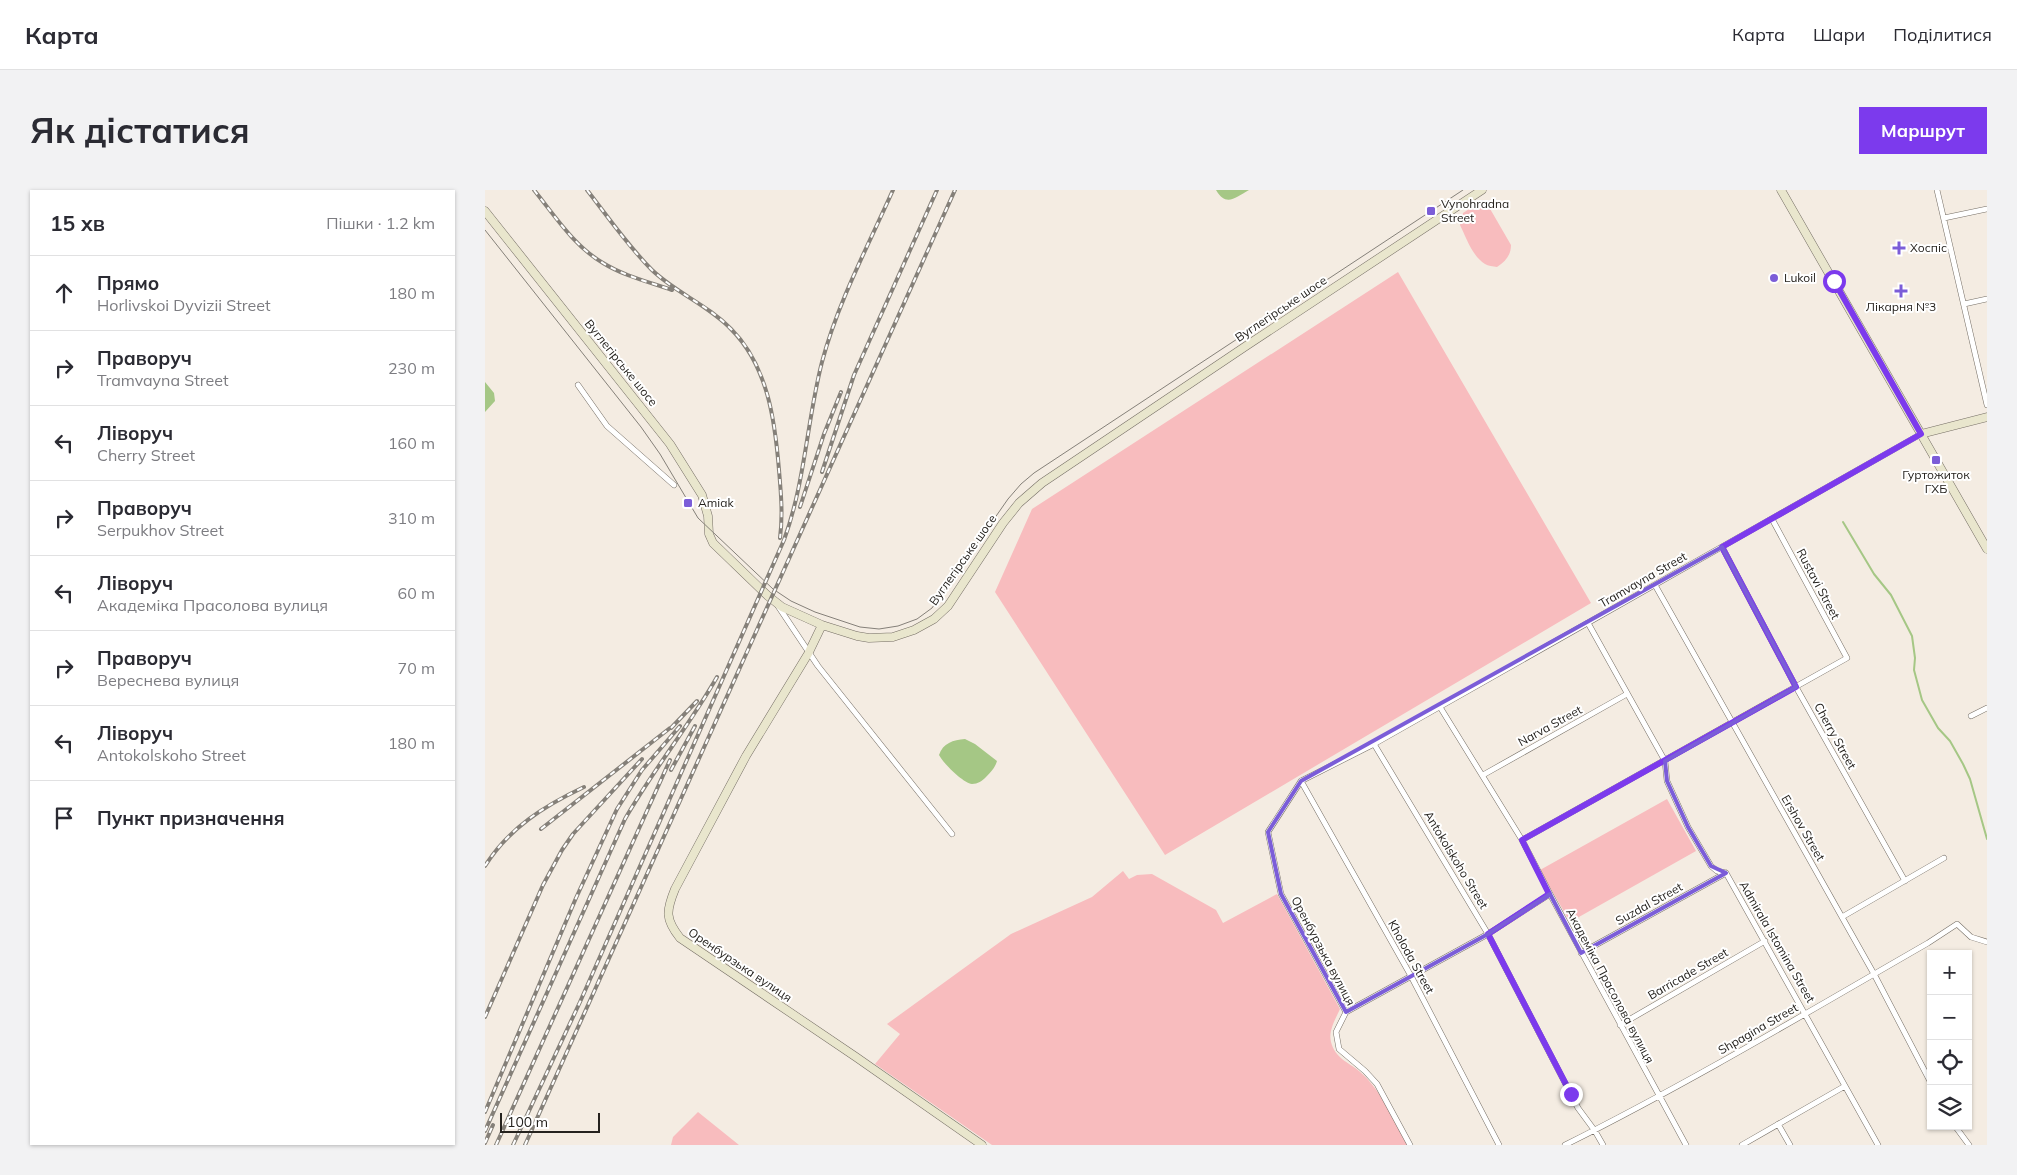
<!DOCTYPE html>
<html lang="uk">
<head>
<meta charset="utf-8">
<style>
	:root { --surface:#fff; --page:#f2f2f3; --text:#2b2b33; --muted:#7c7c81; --line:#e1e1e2; --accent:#7c3aed }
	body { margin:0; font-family:Mulish,sans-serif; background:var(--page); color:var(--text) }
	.controls { position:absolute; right:15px; bottom:15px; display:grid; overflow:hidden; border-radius:0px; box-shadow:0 1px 4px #0004 }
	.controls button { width:45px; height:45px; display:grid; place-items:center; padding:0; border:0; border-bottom:1px solid var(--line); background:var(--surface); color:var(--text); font:25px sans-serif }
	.scale { position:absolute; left:15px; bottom:12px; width:100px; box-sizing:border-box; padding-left:5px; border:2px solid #25221e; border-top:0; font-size:14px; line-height:18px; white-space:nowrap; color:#25221e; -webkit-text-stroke:4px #fff; paint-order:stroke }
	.stop { position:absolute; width:15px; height:15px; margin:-11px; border:4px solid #7c3aed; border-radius:50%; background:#fff }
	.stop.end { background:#7c3aed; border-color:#fff; box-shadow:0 1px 5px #0008 }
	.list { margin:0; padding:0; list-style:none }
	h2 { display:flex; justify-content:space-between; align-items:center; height:65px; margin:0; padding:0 20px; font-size:21px }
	h2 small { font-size:16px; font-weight:400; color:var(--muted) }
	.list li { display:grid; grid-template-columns:32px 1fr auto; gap:15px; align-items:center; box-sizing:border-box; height:75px; padding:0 20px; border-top:1px solid var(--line) }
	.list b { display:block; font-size:19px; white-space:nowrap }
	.list p { margin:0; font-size:16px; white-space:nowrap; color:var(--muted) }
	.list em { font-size:16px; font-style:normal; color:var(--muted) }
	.icon { flex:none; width:28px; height:28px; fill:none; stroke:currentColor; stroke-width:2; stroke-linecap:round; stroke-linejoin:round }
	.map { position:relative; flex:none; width:1502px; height:955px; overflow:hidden; border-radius:0px }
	header { display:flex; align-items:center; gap:30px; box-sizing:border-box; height:70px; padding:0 25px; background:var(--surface); border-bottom:1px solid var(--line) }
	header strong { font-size:24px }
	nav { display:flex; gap:28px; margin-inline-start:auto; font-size:18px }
	.intro { display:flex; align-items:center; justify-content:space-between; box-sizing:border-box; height:120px; padding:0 30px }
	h1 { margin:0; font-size:35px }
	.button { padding:12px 22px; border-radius:0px; background:var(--accent); color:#fff; font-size:18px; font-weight:700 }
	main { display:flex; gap:30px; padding:0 30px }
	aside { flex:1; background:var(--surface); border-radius:0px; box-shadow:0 1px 4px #0004 }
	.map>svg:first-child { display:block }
	.green { fill:#f8bcbe }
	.water { fill:#a5c785 }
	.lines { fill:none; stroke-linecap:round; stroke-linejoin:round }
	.stream { stroke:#a5c785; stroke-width:2 }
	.street-casing { stroke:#756e65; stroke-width:6 }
	.secondary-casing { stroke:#756e65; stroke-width:9 }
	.street { stroke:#fff; stroke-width:5 }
	.secondary { stroke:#e9e6cd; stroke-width:8 }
	.tram { stroke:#858079; stroke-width:1 }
	.rail-casing { stroke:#858079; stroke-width:4 }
	.rail { stroke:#fff; stroke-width:2; stroke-dasharray:5.5; stroke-linecap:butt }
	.route { stroke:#7c3aed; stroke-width:6 }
	.marked { fill:none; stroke:#7b5dd8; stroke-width:4; stroke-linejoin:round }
	.poi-dot { fill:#7b5dd8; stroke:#fff; stroke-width:2 }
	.labels { text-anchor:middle; stroke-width:4; stroke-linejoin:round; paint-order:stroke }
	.poi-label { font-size:12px; fill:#25221e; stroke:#fff; text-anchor:start }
	.street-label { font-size:12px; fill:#25221e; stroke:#fff }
</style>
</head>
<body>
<header>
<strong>Карта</strong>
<nav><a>Карта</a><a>Шари</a><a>Поділитися</a></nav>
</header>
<div class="intro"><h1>Як дістатися</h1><a class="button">Маршрут</a></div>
<main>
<aside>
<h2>15 хв<small>Пішки · 1.2 km</small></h2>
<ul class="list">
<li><svg class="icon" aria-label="ahead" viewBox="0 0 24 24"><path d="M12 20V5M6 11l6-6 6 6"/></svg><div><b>Прямо</b><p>Horlivskoi Dyvizii Street</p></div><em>180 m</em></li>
<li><svg class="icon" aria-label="right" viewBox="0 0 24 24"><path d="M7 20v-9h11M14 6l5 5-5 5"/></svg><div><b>Праворуч</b><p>Tramvayna Street</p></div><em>230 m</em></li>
<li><svg class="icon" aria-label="left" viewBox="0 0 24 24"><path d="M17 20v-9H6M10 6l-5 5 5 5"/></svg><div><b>Ліворуч</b><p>Cherry Street</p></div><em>160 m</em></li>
<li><svg class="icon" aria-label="right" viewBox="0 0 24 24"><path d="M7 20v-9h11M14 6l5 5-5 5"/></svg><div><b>Праворуч</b><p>Serpukhov Street</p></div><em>310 m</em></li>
<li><svg class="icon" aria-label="left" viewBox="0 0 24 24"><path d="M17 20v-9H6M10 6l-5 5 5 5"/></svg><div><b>Ліворуч</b><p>Академіка Прасолова вулиця</p></div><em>60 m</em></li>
<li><svg class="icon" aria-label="right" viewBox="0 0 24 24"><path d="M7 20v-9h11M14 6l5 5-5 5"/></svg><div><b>Праворуч</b><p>Вереснева вулиця</p></div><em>70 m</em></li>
<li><svg class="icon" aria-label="left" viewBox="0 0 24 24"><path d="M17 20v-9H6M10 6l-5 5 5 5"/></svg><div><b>Ліворуч</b><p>Antokolskoho Street</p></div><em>180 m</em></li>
<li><svg class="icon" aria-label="arrive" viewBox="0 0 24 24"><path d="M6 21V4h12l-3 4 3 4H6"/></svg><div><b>Пункт призначення</b></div></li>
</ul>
</aside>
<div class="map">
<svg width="1502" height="955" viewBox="0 0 1502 955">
	<rect width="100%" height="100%" fill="#f4ece2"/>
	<path class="green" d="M992 14 1004 17 1026 55C1026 65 1021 71 1012 77 1008 76 1003 76 1000 74 987 66 981 47 975 35L978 23Z
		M913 82 1106 413 680 665 510 402 547 319Z
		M1182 609 1211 661 1085 732 1055 680Z
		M638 681 644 689 652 685 667 684 731 720 738 733 792 704 855 819C851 828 843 841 846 852 850 868 863 872 874 881 895 898 910 932 924 955H507L390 874 415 844 402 834 526 744 607 707Z
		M213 922 254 955H186L188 947Z"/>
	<path class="water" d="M731 0H764C750 8 741 17 731 0Z
		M0 192 9 203 10 211 0 222Z
		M480 549 490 554 512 571C510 578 506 582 501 587 497 591 493 594 487 594 478 593 458 573 454 565 458 553 468 550 480 549Z"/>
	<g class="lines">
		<path class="stream" d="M1358 332 1389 384 1406 405 1427 446 1430 468 1429 480 1437 510 1453 538 1465 551 1478 574 1485 589 1502 649"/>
		<g class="street-casing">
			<path id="street" d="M1452 0 1502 215
				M1459 28 1502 19
				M1479 114 1502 109
				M93 195 122 236 189 295
				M1237 357 1311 497 1420 691
				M1170 395 1389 784 1446 893
				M293 416 333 476 467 644
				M1103 433 1180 571 1182 591 1203 637 1226 676 1232 681 1241 683
				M955 517 1037 650 1065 704 1201 955
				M1486 526 1502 518
				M889 554 1003 744 1093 918 1110 941 1118 955
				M998 585 1142 504
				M816 591 889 554 1436 244
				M816 591 783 642 796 704 861 822 851 842 854 859 880 881 892 894 925 955
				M816 591 926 786 1014 955
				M1037 650 1362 468 1287 329
				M1241 683 1393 955
				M1357 727 1459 668
				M1096 763 1241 683
				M861 822 1003 744 1065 704
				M1135 835 1280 751
				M1293 934 1305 955
				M1470 936 1484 955
				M1080 955C1204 893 1323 822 1443 753L1472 734 1486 747 1502 752
				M1257 955 1360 896"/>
		</g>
		<g class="secondary-casing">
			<path id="secondary" d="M1296 0 1502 359
				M0 21 185 254 217 305 223 326 224 344 228 353 283 406 297 417 337 435 372 446 384 448 408 447 429 440 449 429 463 416 518 333 534 313 557 293 761 156 997 0
				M1436 244 1502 227
				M337 435 323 464 261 566 190 699C181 721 180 729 195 748L371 867 497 955"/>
		</g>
		<use href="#street" class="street"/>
		<use href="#secondary" class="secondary"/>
		<path class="tram" d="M0 40 156 237 175 264 213 328 288 399 306 411 330 422 375 437 394 439 413 436 432 429 447 418 523 309 536 294 549 283 978 0"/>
		<g class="rail-casing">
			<path id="rail" d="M49 0C70 26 89 56 118 73 139 86 164 92 187 100
				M102 0C123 27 143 56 167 80 191 103 223 115 246 139 283 176 290 231 294 280 296 303 298 325 295 348
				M337 282 369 185 452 0
				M315 317 339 244 356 202
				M186 538 212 511
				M186 580 210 536
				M56 639 185 538
				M0 676C24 638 59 616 99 597
				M0 827 58 695 77 660 88 644 157 569
				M0 922 91 708 132 619 157 580 195 536
				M0 941 140 629C168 580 204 536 232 487
				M0 953 8 935
				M11 955 185 570
				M28 955 95 812 299 350C320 293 322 230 337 172 353 112 383 56 408 0
				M40 955 470 0"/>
		</g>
		<use href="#rail" class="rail"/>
	</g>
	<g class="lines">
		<path class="route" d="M1086 904 1003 744 1064 704 1037 650 1311 497 1237 357 1436 244 1349 91"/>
	</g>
	<path class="marked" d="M1237 357 1311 497 1180 571 1182 591 1203 637 1226 676 1241 683 1096 763 1065 704 1003 744 861 822 796 704 783 642 816 591Z"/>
	<g class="poi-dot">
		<rect x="941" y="16" width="10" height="10" rx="2.5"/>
		<path d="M1411.5 50.5h5v5h5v5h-5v5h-5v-5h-5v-5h5z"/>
		<circle cx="1289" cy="88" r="5"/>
		<path d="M1413.5 93.5h5v5h5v5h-5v5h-5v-5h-5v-5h5z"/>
		<rect x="1446" y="265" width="10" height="10" rx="2.5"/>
		<rect x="198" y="308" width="10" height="10" rx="2.5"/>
	</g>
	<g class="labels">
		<g class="poi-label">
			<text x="956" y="18">Vynohradna<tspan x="956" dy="14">Street</tspan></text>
			<text x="1425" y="62">Хоспіс</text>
			<text x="1299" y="92">Lukoil</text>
			<text x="1416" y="121" text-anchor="middle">Лікарня №3</text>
			<text x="1451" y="289" text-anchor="middle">Гуртожиток<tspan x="1451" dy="14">ГХБ</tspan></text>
			<text x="213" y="317">Amiak</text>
		</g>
		<g class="street-label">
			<text transform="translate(796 119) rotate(-34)" y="4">Вуглегірське шосе</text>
			<text transform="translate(136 173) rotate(51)" y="4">Вуглегірське шосе</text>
			<text transform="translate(478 370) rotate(-55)" y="4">Вуглегірське шосе</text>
			<text transform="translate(1158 390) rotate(-30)" y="4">Tramvayna Street</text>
			<text transform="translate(1333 394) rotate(62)" y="4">Rustavi Street</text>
			<text transform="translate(1065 536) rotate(-29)" y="4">Narva Street</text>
			<text transform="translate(1350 546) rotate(61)" y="4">Cherry Street</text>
			<text transform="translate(1318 638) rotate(60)" y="4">Ershov Street</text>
			<text transform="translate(971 670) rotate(59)" y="4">Antokolskoho Street</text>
			<text transform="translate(1164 714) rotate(-29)" y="4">Suzdal Street</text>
			<text transform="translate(1292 752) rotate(60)" y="4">Admirala Istomina Street</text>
			<text transform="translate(838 761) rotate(62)" y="4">Оренбурзька вулиця</text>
			<text transform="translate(926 767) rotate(61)" y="4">Kholoda Street</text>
			<text transform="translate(255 775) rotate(34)" y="4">Оренбурзька вулиця</text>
			<text transform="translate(1203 784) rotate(-30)" y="4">Barricade Street</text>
			<text transform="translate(1125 796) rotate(62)" y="4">Академіка Прасолова вулиця</text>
			<text transform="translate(1273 839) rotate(-30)" y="4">Shpagina Street</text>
		</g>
	</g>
</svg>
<div class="controls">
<button>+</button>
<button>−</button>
<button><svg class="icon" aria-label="locate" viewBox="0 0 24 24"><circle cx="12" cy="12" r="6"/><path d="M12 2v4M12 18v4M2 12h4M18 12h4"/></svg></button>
<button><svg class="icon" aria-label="layers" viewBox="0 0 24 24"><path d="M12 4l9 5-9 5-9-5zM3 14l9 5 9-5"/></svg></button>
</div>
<div class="scale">100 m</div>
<div class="stop" style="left:1349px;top:91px"></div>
<div class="stop end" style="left:1086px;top:904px"></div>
</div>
</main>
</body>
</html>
